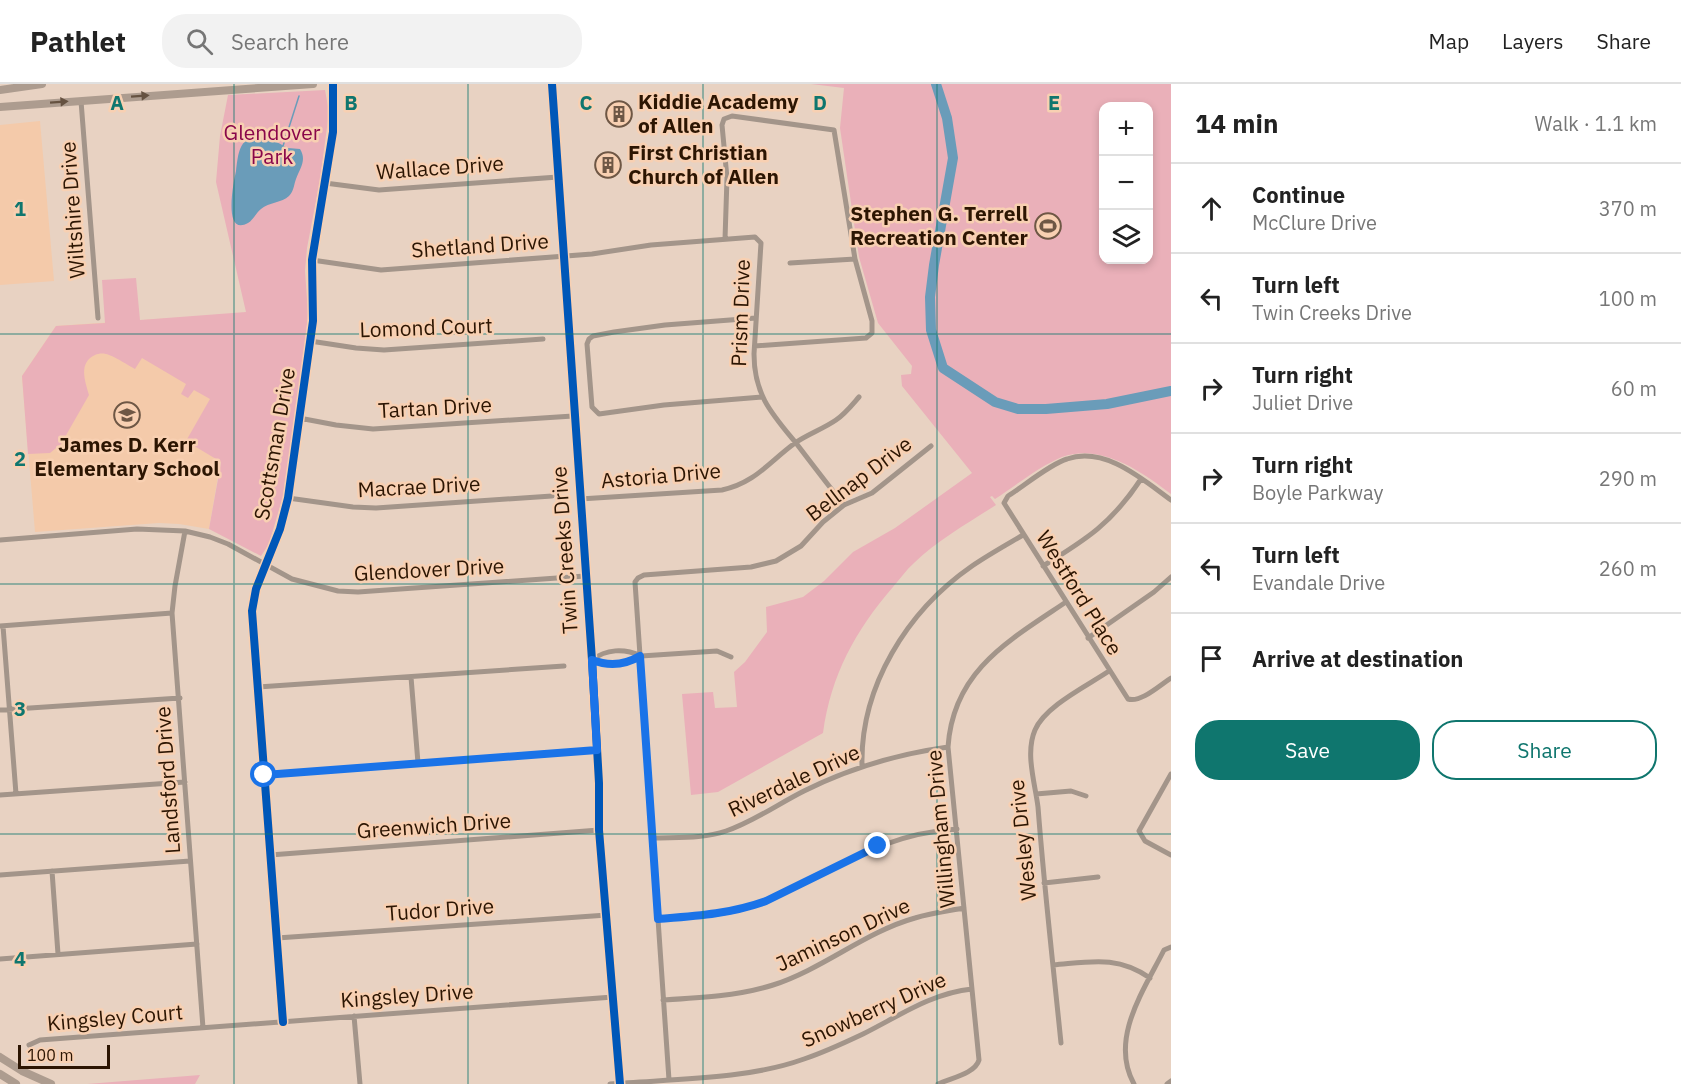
<!DOCTYPE html>
<html lang="en">
<head>
<meta charset="utf-8">
<style>
	:root { --surface:#fff; --page:#f2f2f2; --text:#222; --muted:#767676; --line:#e0e0e0; --accent:#0f766e }
	body { margin:0; font-family:"IBM Plex Sans",sans-serif; background:var(--page); color:var(--text) }
	.controls { position:absolute; right:18px; top:18px; display:grid; overflow:hidden; border-radius:12px; box-shadow:0 3px 9px #0003 }
	.controls button { width:54px; height:54px; display:grid; place-items:center; padding:0; border:0; border-bottom:2px solid var(--line); background:var(--surface); color:var(--text); font:30px sans-serif }
	.scale { position:absolute; left:18px; bottom:15px; width:92px; box-sizing:border-box; padding-left:6px; border:3px solid #2c1502; border-top:0; font-size:16px; line-height:21px; white-space:nowrap; color:#2c1502; -webkit-text-stroke:4px #f8d0b2; paint-order:stroke }
	.stop { position:absolute; width:18px; height:18px; margin:-14px; border:4px solid #1a73e8; border-radius:50%; background:#fff }
	.stop.end { background:#1a73e8; border-color:#fff; box-shadow:0 2px 6px #0008 }
	.list { margin:0; padding:0; list-style:none }
	h2 { display:flex; justify-content:space-between; align-items:center; height:78px; margin:0; padding:0 24px; font-size:26px }
	h2 small { font-size:20px; font-weight:400; color:var(--muted) }
	.list li { display:grid; grid-template-columns:39px 1fr auto; gap:18px; align-items:center; box-sizing:border-box; height:90px; padding:0 24px; border-top:2px solid var(--line) }
	.list b { display:block; font-size:22px; white-space:nowrap }
	.list p { margin:0; font-size:20px; white-space:nowrap; color:var(--muted) }
	.list em { font-size:20px; font-style:normal; color:var(--muted) }
	.actions { display:flex; gap:12px; padding:18px 24px }
	.actions a { flex:1; padding:14px 0; border:2px solid var(--accent); border-radius:24px; text-align:center; font-size:21px; color:var(--accent) }
	.actions .main { background:var(--accent); color:#fff }
	.icon { flex:none; width:33px; height:33px; fill:none; stroke:currentColor; stroke-width:2; stroke-linecap:round; stroke-linejoin:round }
	.map { position:relative; flex:none; width:1171px; height:1000px; overflow:hidden }
	header { display:flex; align-items:center; gap:36px; box-sizing:border-box; height:84px; padding:0 30px; background:var(--surface); border-bottom:2px solid var(--line) }
	header strong { font-size:28px }
	nav { display:flex; gap:33px; margin-inline-start:auto; font-size:21px }
	.search { width:420px; height:54px; background:var(--page); display:flex; align-items:center; gap:15px; box-sizing:border-box; padding:0 21px; border-radius:24px; color:var(--muted); font-size:22px }
	main { display:flex }
	aside { flex:1; background:var(--surface) }
	.map>svg:first-child { display:block }
	.built { fill:#f4caaa }
	.green { fill:#eab0b9; fill-rule:evenodd }
	.water { fill:#6a9cb9 }
	.lines { fill:none; stroke-linecap:round; stroke-linejoin:round }
	.stream { stroke:#6a9cb9; stroke-width:1.5 }
	.river { stroke:#6a9cb9; stroke-width:10 }
	.street { stroke:#a3958a; stroke-width:5 }
	.secondary { stroke:#ad9c8f; stroke-width:8 }
	.cycleway-casing { stroke:#f8d0b2; stroke-width:11 }
	.cycleway { stroke:#0057b8; stroke-width:8 }
	.oneway { fill:#665241 }
	.route { stroke:#1a73e8; stroke-width:8 }
	.grid { fill:none; stroke:#0f766e; stroke-width:1.5; stroke-opacity:0.55 }
	.labels { text-anchor:middle; stroke-width:5; stroke-linejoin:round; paint-order:stroke }
	.poi-label { font-size:21px; font-weight:bold; fill:#2c1502; stroke:#f8d0b2; text-anchor:start }
	.park-label { font-size:21px; fill:#89064a; stroke:#f8d0b2 }
	.street-label { font-size:21px; fill:#2c1502; stroke:#f8d0b2 }
	.grid-label { font-size:20px; text-anchor:middle; font-weight:bold; fill:#0f766e; stroke:#f8d0b2; stroke-width:5; stroke-linejoin:round; paint-order:stroke }
</style>
</head>
<body>
<header>
<strong>Pathlet</strong>
<div class="search"><svg class="icon" aria-label="search" viewBox="0 0 24 24"><circle cx="10" cy="10" r="6"/><path d="M15 15l6 6"/></svg>Search here</div>
<nav><a>Map</a><a>Layers</a><a>Share</a></nav>
</header>
<main>
<div class="map">
<svg width="1171" height="1000" viewBox="0 0 1171 1000">
	<rect width="100%" height="100%" fill="#e8d2c2"/>
	<path class="built" d="M40 37 54 197 0 201V41Z
		M246 229 209 445 179 440 159 439 35 448 22 292 56 242Z"/>
	<path class="green" d="M811 0H1171V410C1141 387 1101 359 1062 373 1040 382 1015 402 995 415L992 412 990 413 996 421C968 439 938 456 914 479 906 486 900 495 893 503 855 547 831 591 823 649L718 708 691 711 682 610 713 608 715 624 737 623 734 588 745 578 767 548 766 523 803 513 824 497 853 468 895 444 972 389 902 302 901 291 911 290 912 282 878 239 859 173 840 44 844 4ZM1104 22H1148V176H1104Z
		M325 6 329 28 320 96 307 164 305 187 308 229 305 259 283 412 269 460 261 472 209 445 221 378 186 357 210 315 194 306 188 314 181 310 186 300 142 274 135 285C127 281 118 274 109 271 105 269 99 269 95 271 78 279 85 297 89 311L61 360 50 369 28 370 22 292 56 242 105 239 102 196 136 194 140 236 246 228 216 98 220 52 228 11Z
		M200 991 195 1000H87Z"/>
	<path class="water" d="M253 52 267 53 288 64 300 65C307 76 300 84 296 95 294 100 294 107 289 112 282 119 269 118 261 125 256 129 253 136 248 139 222 153 234 96 236 87 238 73 238 58 253 52Z"/>
	<g class="lines">
		<path class="stream" d="M283 62 299 12"/>
		<path class="river" d="M936 0 947 34 953 74 934 181 930 213 931 246 943 284 995 318 1018 325H1046L1107 320 1171 307"/>
		<path class="street" d="M81 17 98 234
			M325 99 379 106 558 93
			M725 155 727 94 722 41 724 35 732 32 834 46 855 175 872 237V249L866 254 755 262
			M312 176 381 186 592 170 651 161 755 153 761 159 754 270C754 311 772 330 796 359 812 380 828 401 844 421
			M790 179 855 175
			M756 234 665 241 614 248 593 252 589 255 587 260 592 323 599 330 664 321 762 313
			M310 257 356 264 384 266 543 255
			M299 334 336 341 373 345 573 332
			M288 414 353 423 376 424 552 412
			M580 415 722 406C755 399 769 378 795 359 808 350 823 345 836 336 845 330 852 321 859 313
			M1171 416C1142 395 1105 362 1067 375 1050 380 1024 402 1008 412L1004 419 1128 615C1141 619 1160 601 1171 594
			M185 447 175 502 172 529 203 944
			M0 456 137 445 185 447 210 453 228 460 292 495 338 507 358 508 585 492
			M1043 482C1087 455 1112 439 1141 395
			M0 542 172 529
			M3 542 16 710
			M1088 554 1154 508 1171 493
			M592 576C608 582 625 581 641 572L717 567 731 573
			M592 576C606 565 624 564 641 572
			M411 593 418 679
			M258 603 564 582
			M0 626 180 614
			M862 682C860 603 907 527 972 482 988 471 1006 461 1023 451
			M1171 690 1139 747 1145 757 1171 771
			M264 691 597 666
			M1036 710 1071 707 1086 712
			M0 711 185 698
			M653 754C677 753 703 755 726 747 753 738 778 720 804 707 850 684 898 670 948 663
			M270 771 599 746
			M52 787 58 870
			M0 791 190 777
			M1044 799 1098 793
			M658 835C695 832 732 832 766 817 834 788 878 750 957 745
			M277 854 607 831
			M0 875 197 860
			M1053 881C1090 878 1117 871 1150 894
			M663 916C700 914 738 912 773 901 823 885 865 848 915 834 931 829 948 827 964 824
			M354 932 360 1000
			M283 938 252 527 256 505 280 445 288 414 313 237 312 176 333 48V0
			M1061 959C1053 880 1044 802 1038 723 1035 699 1025 669 1035 646 1045 622 1087 602 1109 587
			M29 961 40 956 613 913
			M669 996 635 498 638 494 644 491 751 483 776 477 801 462 823 438 844 421 872 409 931 362
			M610 1000C671 995 746 996 804 975 825 968 844 959 863 950 899 932 932 909 972 905
			M938 1000C950 994 975 990 979 976L948 663C953 587 1008 557 1066 518
			M1134 1000C1109 955 1144 906 1164 866L1171 863
			M1167 1000 1171 997"/>
		<path class="secondary" d="M552 0 592 576 599 699V746L620 1000
			M0 6 42 0
			M0 23 313 0
			M0 973 22 987 51 1000
			M0 990 16 1000"/>
		<g class="cycleway-casing">
			<path id="cycleway" d="M552 0 592 576 599 699V746L620 1000
				M283 938 252 527 256 505 280 445 288 414 313 237 312 176 333 48V0"/>
		</g>
		<use href="#cycleway" class="cycleway"/>
	</g>
	<defs><path id="oneway-solid" d="M-6-.8H1V-3.2L6.5 0L1 3.2V.8H-6Z" transform="scale(1.5)"/></defs>
	<g class="oneway">
		<use href="#oneway-solid" transform="translate(140 12) rotate(-4)"/>
		<use href="#oneway-solid" transform="translate(59 18) rotate(-4)"/>
	</g>
	<g class="lines">
		<path class="route" d="M264 691 597 666 592 576C608 582 625 581 640 572L658 835C696 832 730 830 766 817L878 762"/>
	</g>
	<path class="grid" d="M234 0V1000M468 0V1000M703 0V1000M937 0V1000M0 250H1171M0 500H1171M0 750H1171"/>
	<defs>
		<g id="building-ring" transform="scale(1.35)"><circle r="9.5" fill="#f8d0b2" stroke="#6e5745" stroke-width="1.5"/><path d="M-4-6H4V6H1V3H-1V6H-4ZM-2.5-4.3h1.7v1.8h-1.7ZM.8-4.3h1.7v1.8H.8ZM-2.5-1h1.7V.8h-1.7ZM.8-1h1.7V.8H.8Z" fill="#6e5745"/></g>
		<g id="stadium-ring" transform="scale(1.35)"><circle r="9.5" fill="#f8d0b2" stroke="#6e5745" stroke-width="1.5"/><path d="M0-5a6.5 5 0 1 0 0 10a6.5 5 0 1 0 0-10ZM-3.5-1.8h7v3.6h-7Z" fill="#6e5745"/></g>
		<g id="school-ring" transform="scale(1.35)"><circle r="9.5" fill="#f8d0b2" stroke="#6e5745" stroke-width="1.5"/><path d="M0-5L7-2L0 1L-7-2ZM-4 1L0 2.5L4 1V4Q0 6-4 4Z" fill="#6e5745"/></g>
	</defs>
	<g fill-rule="evenodd">
		<use href="#building-ring" x="619" y="30"/>
		<use href="#building-ring" x="608" y="81"/>
		<use href="#stadium-ring" x="1048" y="142"/>
		<use href="#school-ring" x="127" y="331"/>
	</g>
	<g class="labels">
		<g class="poi-label">
			<text x="638" y="25">Kiddie Academy<tspan x="638" dy="24">of Allen</tspan></text>
			<text x="628" y="76">First Christian<tspan x="628" dy="24">Church of Allen</tspan></text>
			<text x="1028" y="137" text-anchor="end">Stephen G. Terrell<tspan x="1028" dy="24">Recreation Center</tspan></text>
			<text x="127" y="368" text-anchor="middle">James D. Kerr<tspan x="127" dy="24">Elementary School</tspan></text>
		</g>
		<g class="park-label">
			<text x="272" y="56">Glendover<tspan x="272" dy="24">Park</tspan></text>
		</g>
		<g class="street-label">
			<text transform="translate(440 84) rotate(-4)" y="7">Wallace Drive</text>
			<text transform="translate(73 126) rotate(-94)" y="7">Wiltshire Drive</text>
			<text transform="translate(480 162) rotate(-4)" y="7">Shetland Drive</text>
			<text transform="translate(741 229) rotate(-88)" y="7">Prism Drive</text>
			<text transform="translate(426 244) rotate(-2)" y="7">Lomond Court</text>
			<text transform="translate(435 324) rotate(-3)" y="7">Tartan Drive</text>
			<text transform="translate(275 360) rotate(-80)" y="7">Scottsman Drive</text>
			<text transform="translate(661 392) rotate(-5)" y="7">Astoria Drive</text>
			<text transform="translate(859 395) rotate(-37)" y="7">Bellnap Drive</text>
			<text transform="translate(419 403) rotate(-3)" y="7">Macrae Drive</text>
			<text transform="translate(565 466) rotate(-94)" y="7">Twin Creeks Drive</text>
			<text transform="translate(429 486) rotate(-3)" y="7">Glendover Drive</text>
			<text transform="translate(1079 509) rotate(58)" y="7">Westford Place</text>
			<text transform="translate(168 696) rotate(-94)" y="7">Landsford Drive</text>
			<text transform="translate(794 697) rotate(-25)" y="7">Riverdale Drive</text>
			<text transform="translate(434 742) rotate(-4)" y="7">Greenwich Drive</text>
			<text transform="translate(941 745) rotate(-95)" y="7">Willingham Drive</text>
			<text transform="translate(1023 756) rotate(-96)" y="7">Wesley Drive</text>
			<text transform="translate(440 826) rotate(-4)" y="7">Tudor Drive</text>
			<text transform="translate(843 851) rotate(-25)" y="7">Jaminson Drive</text>
			<text transform="translate(407 912) rotate(-4)" y="7">Kingsley Drive</text>
			<text transform="translate(874 926) rotate(-24)" y="7">Snowberry Drive</text>
			<text transform="translate(115 934) rotate(-5)" y="7">Kingsley Court</text>
		</g>
	</g>
	<g class="grid-label">
		<text x="117" y="26">A</text>
		<text x="351" y="26">B</text>
		<text x="586" y="26">C</text>
		<text x="820" y="26">D</text>
		<text x="1054" y="26">E</text>
		<text x="20" y="132">1</text>
		<text x="20" y="382">2</text>
		<text x="20" y="632">3</text>
		<text x="20" y="882">4</text>
	</g>
</svg>
<div class="controls">
<button>+</button>
<button>−</button>
<button><svg class="icon" aria-label="layers" viewBox="0 0 24 24"><path d="M12 4l9 5-9 5-9-5zM3 14l9 5 9-5"/></svg></button>
</div>
<div class="scale">100 m</div>
<div class="stop" style="left:264px;top:691px"></div>
<div class="stop end" style="left:878px;top:762px"></div>
</div>
<aside>
<h2>14 min<small>Walk · 1.1 km</small></h2>
<ul class="list">
<li><svg class="icon" aria-label="ahead" viewBox="0 0 24 24"><path d="M12 20V5M6 11l6-6 6 6"/></svg><div><b>Continue</b><p>McClure Drive</p></div><em>370 m</em></li>
<li><svg class="icon" aria-label="left" viewBox="0 0 24 24"><path d="M17 20v-9H6M10 6l-5 5 5 5"/></svg><div><b>Turn left</b><p>Twin Creeks Drive</p></div><em>100 m</em></li>
<li><svg class="icon" aria-label="right" viewBox="0 0 24 24"><path d="M7 20v-9h11M14 6l5 5-5 5"/></svg><div><b>Turn right</b><p>Juliet Drive</p></div><em>60 m</em></li>
<li><svg class="icon" aria-label="right" viewBox="0 0 24 24"><path d="M7 20v-9h11M14 6l5 5-5 5"/></svg><div><b>Turn right</b><p>Boyle Parkway</p></div><em>290 m</em></li>
<li><svg class="icon" aria-label="left" viewBox="0 0 24 24"><path d="M17 20v-9H6M10 6l-5 5 5 5"/></svg><div><b>Turn left</b><p>Evandale Drive</p></div><em>260 m</em></li>
<li><svg class="icon" aria-label="arrive" viewBox="0 0 24 24"><path d="M6 21V4h12l-3 4 3 4H6"/></svg><div><b>Arrive at destination</b></div></li>
</ul>
<div class="actions"><a class="main">Save</a><a>Share</a></div>
</aside>
</main>
</body>
</html>
